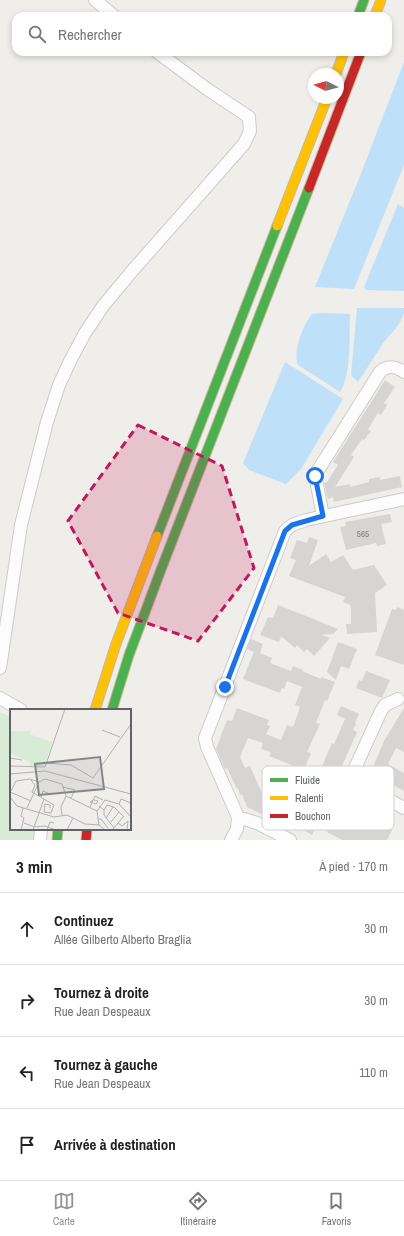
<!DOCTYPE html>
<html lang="fr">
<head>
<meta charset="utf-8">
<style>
	:root { --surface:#fff; --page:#f6f6f6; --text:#222; --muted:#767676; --line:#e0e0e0; --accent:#919496 }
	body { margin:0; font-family:"Archivo Narrow",sans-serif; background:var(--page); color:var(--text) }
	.compass { position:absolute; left:308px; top:68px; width:36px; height:36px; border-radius:50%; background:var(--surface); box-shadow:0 2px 6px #0003; rotate:276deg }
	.stop { position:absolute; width:12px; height:12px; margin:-9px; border:3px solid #1a73e8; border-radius:50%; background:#fff }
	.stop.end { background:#1a73e8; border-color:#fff; box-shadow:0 1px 4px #0008 }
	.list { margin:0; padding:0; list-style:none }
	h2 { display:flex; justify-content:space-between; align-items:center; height:52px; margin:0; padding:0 16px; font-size:17px }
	h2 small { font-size:13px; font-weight:400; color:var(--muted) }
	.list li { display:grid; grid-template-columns:26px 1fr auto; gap:12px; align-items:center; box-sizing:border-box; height:72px; padding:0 16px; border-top:1px solid var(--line) }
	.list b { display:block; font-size:15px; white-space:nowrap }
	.list p { margin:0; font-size:13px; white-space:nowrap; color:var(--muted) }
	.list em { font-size:13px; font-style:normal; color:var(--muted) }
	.icon { flex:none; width:22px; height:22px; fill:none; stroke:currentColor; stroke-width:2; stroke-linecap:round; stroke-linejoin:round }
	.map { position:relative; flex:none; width:404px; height:840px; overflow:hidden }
	.search { position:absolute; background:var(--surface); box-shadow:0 2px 6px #0003; left:12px; right:12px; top:12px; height:44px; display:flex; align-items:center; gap:10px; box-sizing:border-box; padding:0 14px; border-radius:12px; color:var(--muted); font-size:15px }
	.sheet { height:340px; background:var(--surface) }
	nav { display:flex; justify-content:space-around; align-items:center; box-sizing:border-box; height:56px; border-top:1px solid var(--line); background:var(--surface); font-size:11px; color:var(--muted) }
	nav a { display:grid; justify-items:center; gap:2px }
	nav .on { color:var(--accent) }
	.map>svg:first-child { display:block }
	.green { fill:#d8ebd6 }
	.water { fill:#bfe0f9 }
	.building { fill:#d6d5d3 }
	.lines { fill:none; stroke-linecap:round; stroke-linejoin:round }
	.street-casing { stroke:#cbcccc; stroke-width:14 }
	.fast-casing { stroke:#c8b996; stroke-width:11 }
	.slow-casing { stroke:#c8b996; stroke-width:11 }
	.jam-casing { stroke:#c8b996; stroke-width:11 }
	.street { stroke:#fdfcfc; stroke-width:12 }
	.fast { stroke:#4caf50; stroke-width:9 }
	.slow { stroke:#ffc107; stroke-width:9 }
	.jam { stroke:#c62828; stroke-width:9 }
	.route { stroke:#1a73e8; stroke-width:5 }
	.marked { fill:#c2185b; fill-opacity:0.2; stroke:#c2185b; stroke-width:3; stroke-dasharray:8 5; stroke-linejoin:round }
	.labels { text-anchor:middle; stroke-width:3; stroke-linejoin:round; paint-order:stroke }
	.number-label { font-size:9px; fill:#7e8184 }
	.inset-road { fill:none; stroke:#b1b2b2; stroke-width:1 }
	.view { fill:#84888a; fill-opacity:0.15; stroke:#84888a; stroke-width:2 }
	.inset-edge { fill:none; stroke:#5f6368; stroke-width:2 }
	.key { fill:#fff; stroke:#cfd0d2; stroke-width:1 }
	.key-label { font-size:11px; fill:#5f6368 }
</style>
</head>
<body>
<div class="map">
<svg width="404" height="840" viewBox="0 0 404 840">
	<rect width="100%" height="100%" fill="#efeeea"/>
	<path class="green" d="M0 712 11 717V829H35L34 840H0Z"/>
	<path class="water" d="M404 62V165L354 289 315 287 360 176Z
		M398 204 404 208V291L366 290 364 287Z
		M357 308H404C404 324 390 333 382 345 374 357 366 370 358 382L351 375Z
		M324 313 350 314C349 336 352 374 340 392L298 365C292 353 304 323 312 314Z
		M285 362 343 399 301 469 286 484 249 470 243 463Z"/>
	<path class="building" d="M385 380 395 387 384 403 387 405 381 415 378 413 368 429 371 431 364 440 362 439 351 455 354 457 335 487 350 484V487L369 482V479L380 477V480L400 476 402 487 334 502 333 497 328 499 324 483 327 482 338 465 333 462Z
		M390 514 392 522 381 524 386 544 377 546 376 543 346 550 340 527 346 526 345 522Z
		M309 537 318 540 309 566 326 554 331 562 343 555 353 570 374 565 387 585 375 593 377 632 347 634 346 624H351V609L350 605 343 602 345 597 289 576 296 560 290 558 297 540 307 543Z
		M278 605 311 618 338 629 333 634 321 635 330 638 314 656 307 649 304 652 297 645 295 648 281 636 279 642 260 635 268 617 273 618Z
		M397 607 404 610V665L375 655 392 609 396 610Z
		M251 639 263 644 260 653 272 658 270 663 291 671 293 666 303 670 302 671 321 679V677L335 682 327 701 325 700 316 723 320 724 307 752 311 753 304 770 269 756 271 752 261 749 263 743 248 738 240 757 245 768 250 766 262 793 267 782 291 794 277 821 247 807 242 794 240 795 238 788 237 789 227 768 225 769 216 749 227 720 232 721 237 708 269 720 267 725 270 726 266 734 281 740 287 725 292 727 294 725 300 707 295 705 302 687 287 681 284 689 282 688 280 693 243 679 254 652 247 649Z
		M338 642 357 649 349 669 341 666 336 680 327 672Z
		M366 671 390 680 382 698 356 688 359 680 362 681Z
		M341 706 359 714 355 723 356 724 353 730 357 732 341 768 339 767 326 798 311 792 332 743 334 744 345 719 337 715Z
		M404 708V752L396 748 388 764 404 773V791L373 774 372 769 384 741Z
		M348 795 359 799 363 802 362 803 379 811 380 809 391 815 385 826 392 830 387 840H342L327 832Z
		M305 818 317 824 312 835 300 828Z"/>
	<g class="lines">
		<g class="street-casing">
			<path id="street" d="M95 0 114 16
				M323 516 315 475 380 372C388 364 396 367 404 372
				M0 668 21 525 47 422 59 385 70 361 85 333 103 306 133 270 244 144 250 131 249 117 207 89 157 52
				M0 698 21 710
				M398 699 385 705 381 711 355 768 357 777 362 785 404 808
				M238 817 257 823 290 840
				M40 840 41 829
				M231 840 237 829 238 817 207 747 205 738 285 531 292 525 306 520 404 499"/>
		</g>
		<g class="fast-casing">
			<path id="fast" d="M358 16 364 0
				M157 536 277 226
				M112 710 129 655 162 567 309 188
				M57 840 58 829"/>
		</g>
		<g class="slow-casing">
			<path id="slow" d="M375 16 381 0
				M336 74 344 52
				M277 226 327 98
				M95 710 116 644 157 536"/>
		</g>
		<g class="jam-casing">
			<path id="jam" d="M309 188 361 52
				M86 840 87 829"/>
		</g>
		<use href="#street" class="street"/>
		<use href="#fast" class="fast"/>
		<use href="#slow" class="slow"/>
		<use href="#jam" class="jam"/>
	</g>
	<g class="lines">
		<path class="route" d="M225 687 285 531 292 525 323 516 315 476"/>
	</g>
	<path class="marked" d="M138 425 222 466 254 568 198 641 118 613 68 521Z"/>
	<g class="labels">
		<g class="number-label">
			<text x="363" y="537">565</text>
		</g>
	</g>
	<g transform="translate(10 709)">
		<rect width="121" height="121" fill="#efeeea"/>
		<path d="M0 22H22L19 25 42 33 34 57 20 58V53L0 44Z" fill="#d8ebd6"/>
		<path class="inset-road" d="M92 21 110 28M0 49 12 51M36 54 61 56 83 69 121 15M0 57 35 58 55 0M0 65 35 62 121 85M21 71 25 76 22 83 44 96 41 104 34 103 35 95 40 96V99M53 78 65 81 61 89M1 82 6 72 20 70 29 73 35 70 52 75 56 87 51 98 52 106M0 83 21 92M56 87 87 102 89 116M0 88 7 97 44 108 57 106 75 115 89 116 95 121M31 88 33 82 40 85M83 91 80 93 86 95 88 92 84 91M109 95 111 90 121 94M89 97 94 101V106L104 119M80 98 85 87 93 91M17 99 29 73M94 101 97 96 104 98 114 108M87 102 95 91 109 95 121 108M96 109 103 98M88 110H91L98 119M101 113 109 103M14 114 24 118 35 117 46 121M108 114 112 117 118 112 117 121M103 120 114 107M11 121 14 109 11 107 13 99M23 121 34 90M37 121 40 113 44 114M57 121 63 109"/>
		<path class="view" d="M90 48 94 80 29 86 25 55Z"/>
		<rect width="121" height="121" class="inset-edge"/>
	</g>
	<rect x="262" y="766" width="132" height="64" rx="6" class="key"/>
	<rect x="270" y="778" width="18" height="4" fill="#4caf50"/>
	<rect x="270" y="796" width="18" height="4" fill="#ffc107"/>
	<rect x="270" y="814" width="18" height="4" fill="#c62828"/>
	<g class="key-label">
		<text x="295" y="784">Fluide</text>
		<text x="295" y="802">Ralenti</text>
		<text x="295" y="820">Bouchon</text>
	</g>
</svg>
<svg class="compass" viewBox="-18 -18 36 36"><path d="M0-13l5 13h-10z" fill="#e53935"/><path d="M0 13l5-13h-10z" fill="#767676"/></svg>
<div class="stop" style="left:315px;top:476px"></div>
<div class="stop end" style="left:225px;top:687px"></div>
<div class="search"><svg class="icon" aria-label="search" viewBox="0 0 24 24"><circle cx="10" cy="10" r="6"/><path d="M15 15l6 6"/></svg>Rechercher</div>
</div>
<section class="sheet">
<h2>3 min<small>À pied · 170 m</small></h2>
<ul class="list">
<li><svg class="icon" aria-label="ahead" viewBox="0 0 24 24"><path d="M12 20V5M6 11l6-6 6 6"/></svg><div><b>Continuez</b><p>Allée Gilberto Alberto Braglia</p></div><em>30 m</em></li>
<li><svg class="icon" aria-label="right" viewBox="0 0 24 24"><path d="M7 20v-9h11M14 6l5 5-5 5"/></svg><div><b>Tournez à droite</b><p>Rue Jean Despeaux</p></div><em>30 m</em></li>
<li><svg class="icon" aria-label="left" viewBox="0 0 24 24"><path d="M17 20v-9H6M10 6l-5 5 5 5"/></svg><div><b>Tournez à gauche</b><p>Rue Jean Despeaux</p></div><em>110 m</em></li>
<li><svg class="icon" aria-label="arrive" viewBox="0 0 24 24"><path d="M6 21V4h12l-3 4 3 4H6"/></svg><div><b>Arrivée à destination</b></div></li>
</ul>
</section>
<nav>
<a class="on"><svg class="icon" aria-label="map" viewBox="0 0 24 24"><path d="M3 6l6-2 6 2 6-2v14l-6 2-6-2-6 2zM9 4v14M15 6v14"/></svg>Carte</a>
<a><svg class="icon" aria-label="directions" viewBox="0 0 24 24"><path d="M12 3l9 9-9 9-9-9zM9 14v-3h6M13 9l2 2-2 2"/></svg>Itinéraire</a>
<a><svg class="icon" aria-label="saved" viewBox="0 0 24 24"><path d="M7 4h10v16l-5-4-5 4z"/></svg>Favoris</a>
</nav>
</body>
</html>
